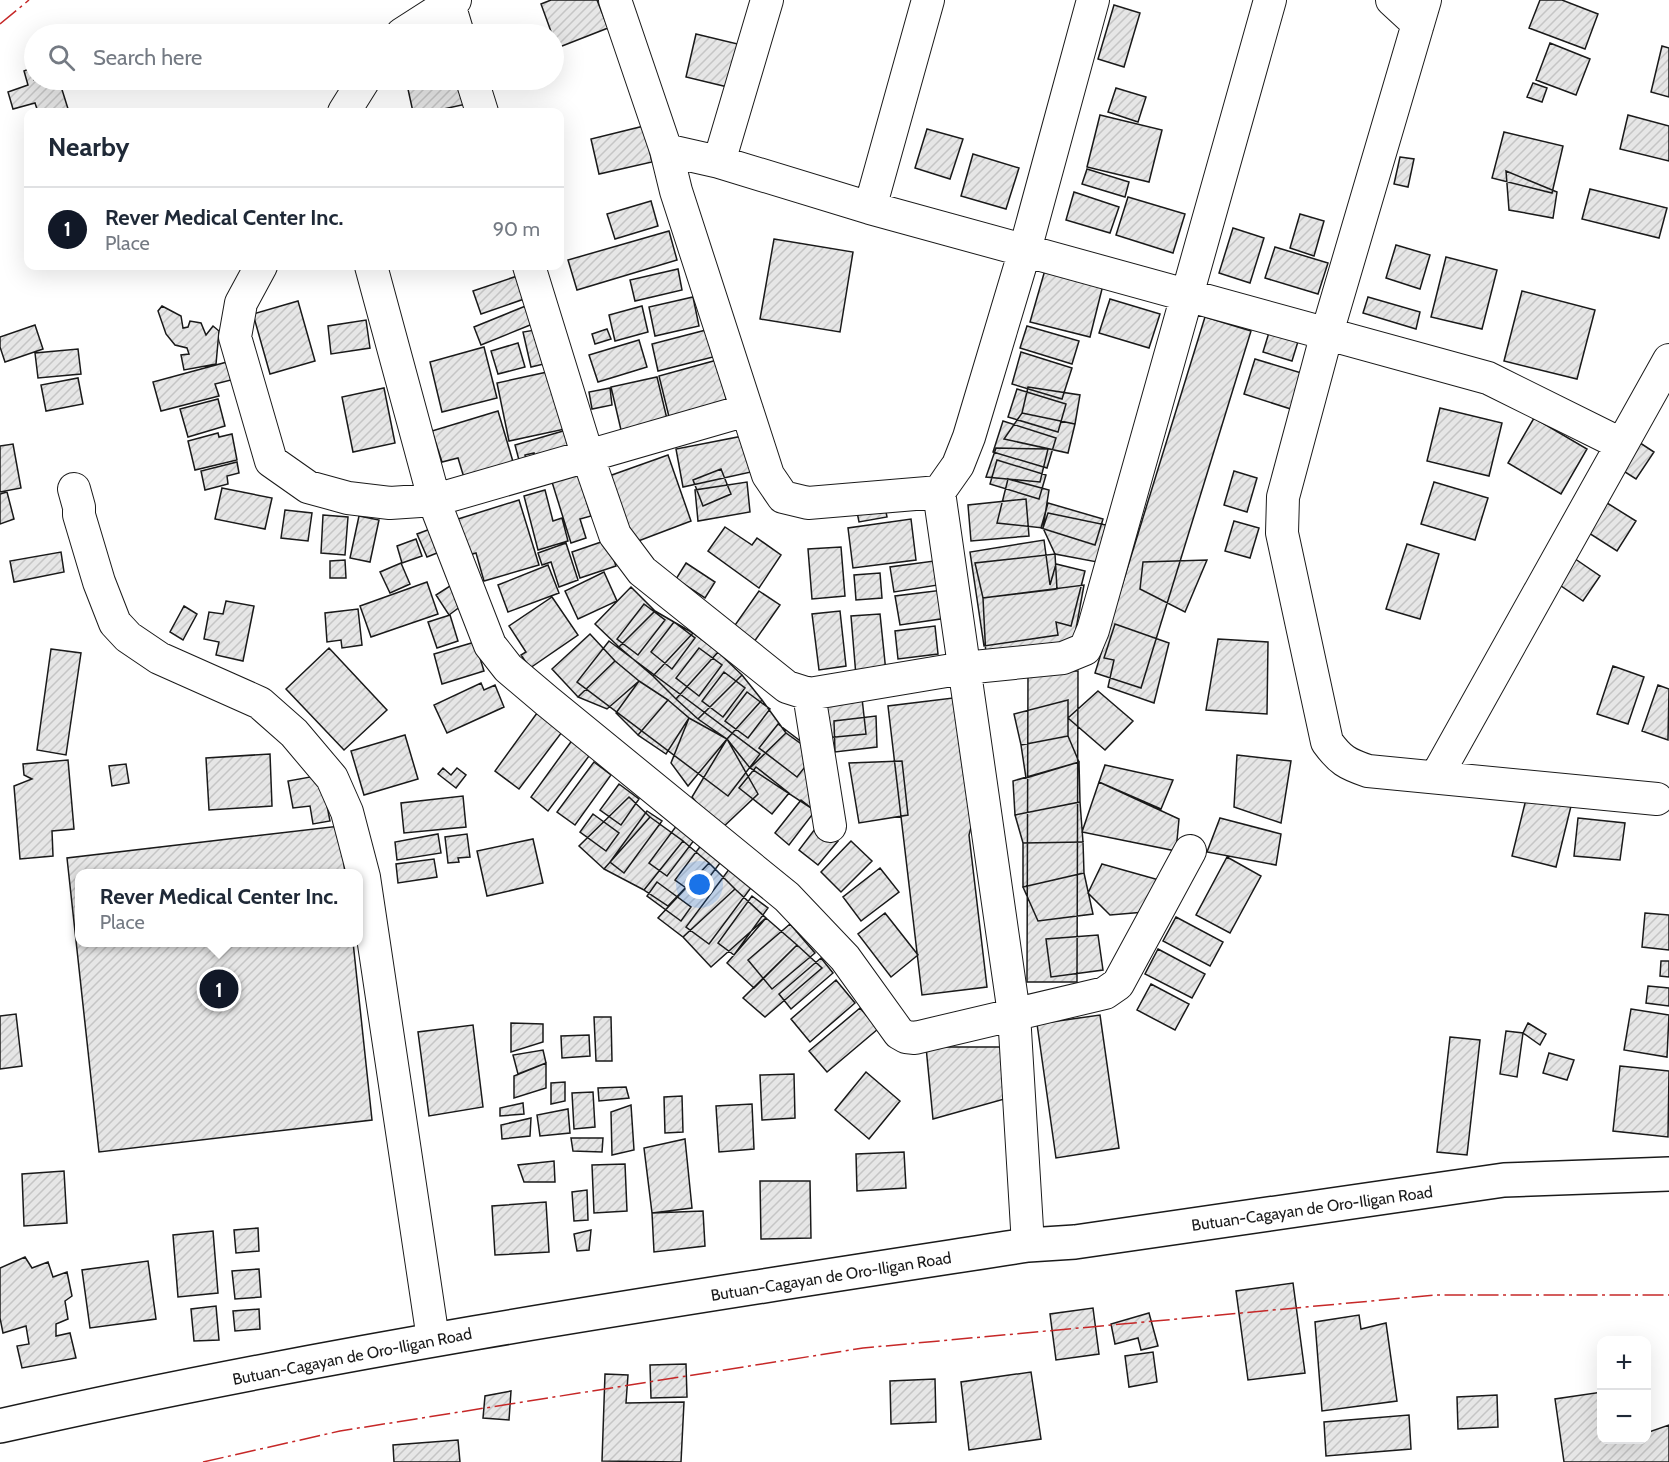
<!DOCTYPE html>
<html lang="en">
<head>
<meta charset="utf-8">
<style>
	:root { --surface:#fff; --page:#f6f6f7; --text:#1f2937; --muted:#747a83; --line:#e0e1e3; --accent:#111827 }
	body { margin:0; font-family:Cabin,sans-serif; background:var(--page); color:var(--text) }
	.controls { position:absolute; right:18px; bottom:18px; display:grid; overflow:hidden; border-radius:12px; box-shadow:0 6px 24px #0002 }
	.controls button { width:54px; height:54px; display:grid; place-items:center; padding:0; border:0; border-bottom:2px solid var(--line); background:var(--surface); color:var(--text); font:30px sans-serif }
	.you { position:absolute; left:700px; top:885px; width:21px; height:21px; margin:-15px; border:4px solid #fff; border-radius:50%; background:#1a73e8; box-shadow:0 0 0 9px #1a73e833 }
	.badge { display:grid; place-items:center; width:39px; height:39px; border-radius:50%; background:var(--accent); color:#fff; font-size:20px; font-weight:700 }
	.pin { position:absolute; translate:-50% -50%; border:3px solid #fff; box-shadow:0 2px 6px #0006 }
	.popup { position:absolute; left:75px; top:869px; width:288px; height:78px; box-sizing:border-box; display:grid; place-content:center; border-radius:12px; background:var(--surface); filter:drop-shadow(0 2px 4px #0005); font-size:20px; white-space:nowrap; color:var(--muted) }
	.popup b { font-size:22px; color:var(--text) }
	.popup::after { content:''; position:absolute; left:50%; top:100%; margin-left:-12px; border:12px solid transparent; border-top-color:var(--surface) }
	.list { margin:0; padding:0; list-style:none }
	h2 { display:flex; justify-content:space-between; align-items:center; height:78px; margin:0; padding:0 24px; font-size:26px }
	h2 small { font-size:20px; font-weight:400; color:var(--muted) }
	.list li { display:grid; grid-template-columns:39px 1fr auto; gap:18px; align-items:center; box-sizing:border-box; height:84px; padding:0 24px; border-top:2px solid var(--line) }
	.list b { display:block; font-size:22px; white-space:nowrap }
	.list p { margin:0; font-size:20px; white-space:nowrap; color:var(--muted) }
	.list em { font-size:20px; font-style:normal; color:var(--muted) }
	.icon { flex:none; width:33px; height:33px; fill:none; stroke:currentColor; stroke-width:2; stroke-linecap:round; stroke-linejoin:round }
	.map { position:relative; flex:none; width:1669px; height:1462px; overflow:hidden }
	.search { position:absolute; background:var(--surface); box-shadow:0 6px 24px #0002; left:24px; top:24px; width:540px; height:66px; display:flex; align-items:center; gap:15px; box-sizing:border-box; padding:0 21px; border-radius:33px; color:var(--muted); font-size:22px }
	.panel { position:absolute; background:var(--surface); box-shadow:0 6px 24px #0002; left:24px; top:108px; width:540px; height:162px; border-radius:12px }
	.map>svg:first-child { display:block }
	.building { fill:url(#building-hatch); stroke:#1a1a1a; stroke-width:1.5 }
	.lines { fill:none; stroke-linecap:round; stroke-linejoin:round }
	.minor-casing { stroke:#1a1a1a; stroke-width:34 }
	.trunk-casing { stroke:#1a1a1a; stroke-width:36 }
	.minor { stroke:#fff; stroke-width:32 }
	.trunk { stroke:#fff; stroke-width:33 }
	.power { stroke:#c62828; stroke-width:1.5; stroke-dasharray:21 4.5 3 4.5; stroke-linecap:butt }
	.labels { text-anchor:middle; stroke-width:4.5; stroke-linejoin:round; paint-order:stroke }
	.street-label { font-size:16px; fill:#1a1a1a; stroke:#fff }
</style>
</head>
<body>
<div class="map">
<svg width="1669" height="1462" viewBox="0 0 1669 1462">
	<defs>
		<pattern id="building-hatch" width="6" height="6" patternUnits="userSpaceOnUse" patternTransform="scale(1.5)"><rect width="6" height="6" fill="#e6e6e6"/><path d="M-1 1l2-2M0 6l6-6M5 7l2-2" fill="none" stroke="#c5c5c5"/></pattern>
	</defs>
	<rect width="100%" height="100%" fill="#fff"/>
	<path class="building" d="M551 0H597L608 28 557 48 541 4Z
		M1540 0H1562L1598 14 1585 49 1529 28Z
		M1114 5 1140 13 1124 67 1098 59Z
		M696 34 746 46 736 89 686 77Z
		M1550 43 1590 59 1576 95 1536 80Z
		M1662 46 1669 48V97L1651 92Z
		M34 67V80H59L69 112H38L35 103 13 109 8 92 28 85 24 71Z
		M406 80H466L471 103 430 112H413Z
		M1533 83 1547 88 1542 102 1527 97Z
		M1116 88 1146 97 1138 122 1108 112Z
		M1100 115 1162 130 1149 182 1087 167Z
		M1628 115 1669 126V161L1620 149Z
		M644 126 652 162 599 174 591 139Z
		M927 129 963 139 950 179 915 168Z
		M1504 132 1563 146 1552 193 1492 178Z
		M973 154 1019 168 1006 209 961 196Z
		M1400 157 1414 159 1408 187 1394 184Z
		M1087 169 1129 182 1125 197 1082 184Z
		M1506 171 1557 192 1553 218 1509 210Z
		M1590 189 1667 208 1659 238 1582 219Z
		M1074 192 1119 207 1110 233 1066 220Z
		M1128 197 1185 214 1173 253 1116 235Z
		M651 201 658 226 615 239 607 214Z
		M1300 214 1324 221 1314 256 1290 248Z
		M1233 228 1264 238 1250 283 1219 273Z
		M669 231 677 260 577 290 568 260Z
		M774 239 853 252 840 332 760 319Z
		M1396 245 1430 255 1420 289 1386 278Z
		M1275 247 1328 263 1318 294 1265 278Z
		M1446 257 1497 270 1482 329 1431 317Z
		M678 269 682 290 635 301 630 280Z
		M1045 270 1103 285 1090 337 1030 322Z
		M523 274 530 297 481 314 473 291Z
		M1522 291 1595 310 1577 379 1504 361Z
		M693 297 699 326 655 336 649 307Z
		M1368 297 1420 312 1416 329 1363 313Z
		M1110 299 1160 314 1149 348 1099 333Z
		M298 301 315 361 270 374 253 314Z
		M528 305 535 323 481 345 474 327Z
		M162 306 181 316 183 328 188 327 190 321 201 323 206 335 213 326 219 331 216 364 184 370 181 355 189 354 187 348 175 345 166 334 158 311Z
		M642 306 648 332 615 341 609 315Z
		M1205 317 1251 331 1141 688 1095 673Z
		M366 320 370 348 331 354 328 326Z
		M35 325 43 349 5 362 0 347V337Z
		M1027 326 1079 341 1072 364 1020 348Z
		M1271 326 1300 335 1292 361 1263 352Z
		M541 329 548 363 531 367 523 332Z
		M607 329 611 339 595 344 592 334Z
		M706 330 713 357 658 371 652 344Z
		M639 340 647 367 598 382 589 355Z
		M518 343 525 367 498 374 491 351Z
		M484 347 497 398 442 412 430 362Z
		M78 349 81 374 38 378 35 353Z
		M1021 352 1072 368 1062 399 1012 384Z
		M1255 359 1308 375 1297 411 1244 394Z
		M717 360 729 411 671 425 659 376Z
		M227 362 231 380 215 384 219 396 161 411 153 382Z
		M552 371 565 429 509 441 497 383Z
		M657 377 667 419 621 430 611 387Z
		M78 378 83 404 46 411 41 385Z
		M1028 387 1080 395 1075 424 1022 413Z
		M384 388 395 443 353 452 342 397Z
		M610 388 612 405 592 409 589 392Z
		M1017 389 1066 404 1058 432 1008 417Z
		M218 399 225 426 188 437 180 409Z
		M1440 408 1502 423 1489 476 1427 461Z
		M498 411 514 465 465 481 458 458 442 462 432 431Z
		M1022 413 1075 424 1068 453 1004 439Z
		M1534 418 1587 449 1561 494 1508 463Z
		M1003 421 1056 438 1047 468 993 452Z
		M570 429 578 457 538 468 534 453 525 455 527 463 520 464 515 445Z
		M218 433 219 437 232 434 237 460 195 470 188 441Z
		M743 436 751 472 683 487 676 449Z
		M1631 437 1654 452 1636 479 1614 465Z
		M13 444 21 488 0 492V446Z
		M996 448 1048 449 1040 482 986 477Z
		M668 455 691 521 633 543 609 476Z
		M997 460 1046 475 1039 499 990 484Z
		M237 462 239 473 227 476 228 484 205 490 201 471Z
		M721 469 731 494 703 506 693 480Z
		M1234 471 1257 478 1247 512 1224 505Z
		M578 474 591 516 580 519 586 538 571 543 552 482Z
		M1008 479 1049 490 1043 528 997 523Z
		M747 482 750 512 698 521 695 490Z
		M1434 482 1488 498 1475 540 1421 524Z
		M222 488 272 498 265 529 215 519Z
		M545 490 553 521 562 518 568 541 538 550 524 496Z
		M7 492 14 519 0 524V494Z
		M1599 498 1636 521 1617 551 1581 528Z
		M1026 499 1029 536 971 541 968 505Z
		M519 500 539 565 484 581 476 553 469 555 458 519Z
		M1048 503 1103 519 1095 545 1041 528Z
		M885 507 887 517 859 522 857 512Z
		M285 510 312 513 308 541 281 538Z
		M1048 513 1106 525 1097 562 1055 554 1043 528Z
		M323 515 348 517 345 555 321 553Z
		M359 516 379 520 370 562 350 558Z
		M911 519 916 560 853 568 848 528Z
		M1234 521 1259 528 1250 558 1225 551Z
		M725 527 752 545 757 538 781 555 759 588 708 551Z
		M433 528 442 551 427 557 417 534Z
		M416 539 422 556 402 563 397 546Z
		M607 540 616 566 580 578 572 552Z
		M1044 540 1050 585 1056 564 1085 571 1071 626 1056 622 1058 635 984 646 970 552Z
		M566 543 578 580 559 587 551 562 542 565 538 553Z
		M1407 544 1439 554 1420 619 1386 609Z
		M841 547 845 596 812 599 808 549Z
		M61 552 64 572 14 582 10 561Z
		M1055 554 1057 589 983 598 975 563Z
		M1568 554 1600 576 1583 601 1551 579Z
		M345 560 346 578H330V561Z
		M1207 560 1185 612 1140 589 1143 562Z
		M934 561 938 585 894 592 890 567Z
		M401 563 410 584 390 593 380 572Z
		M686 563 715 582 705 598 676 579Z
		M548 565 559 593 508 612 498 585Z
		M604 572 617 601 578 619 565 591Z
		M880 573 882 598 856 600 854 575Z
		M427 582 438 614 371 637 360 606Z
		M453 584 465 603 449 615 436 595Z
		M1084 585 1072 651 986 658 983 598Z
		M631 587 655 611 619 647 595 624Z
		M943 590 947 618 900 625 895 596Z
		M759 591 780 605 754 642 733 628Z
		M552 597 578 635 530 668 521 655 526 652 509 626Z
		M226 601 254 606 243 661 216 655 219 642 204 639 209 612 223 614Z
		M644 604 665 620 638 655 617 639Z
		M184 606 197 614 183 640 170 632Z
		M358 609 362 645 342 648 341 640 327 642 325 613Z
		M655 611 693 633 653 676 619 647Z
		M840 611 846 666 819 670 812 614Z
		M880 614 886 672 856 676 851 616Z
		M450 615 458 641 437 648 428 622Z
		M674 622 695 638 672 669 651 652Z
		M1115 624 1169 643 1154 703 1108 687 1114 660 1104 658Z
		M935 626 938 654 898 659 895 631Z
		M693 633 718 652 676 699 653 676Z
		M590 634 615 661 578 697 552 669Z
		M1218 639 1268 642 1267 714 1206 710Z
		M609 641 760 754 728 796 577 682Z
		M475 642 484 671 442 684 434 654Z
		M329 648 387 710 344 750 286 689Z
		M699 648 722 665 699 696 676 678Z
		M51 649 81 653 66 755 37 750Z
		M718 652 742 675 698 719 676 699Z
		M615 661 639 681 607 709 578 697Z
		M1613 666 1644 677 1628 724 1597 714Z
		M1028 671H1078L1077 982H1027Z
		M724 672 745 688 723 717 702 701Z
		M742 675 762 700 727 739 698 719Z
		M639 681 668 700 638 735 616 713Z
		M481 683 484 690 495 685 504 707 447 733 434 705Z
		M1658 685 1669 689 1668 740 1642 731Z
		M1098 691 1133 721 1105 750 1068 718Z
		M747 692 770 709 748 738 725 721Z
		M862 698 866 734 826 738 822 702Z
		M953 698 980 793 969 835 987 987 922 995 888 706Z
		M668 700 689 718 666 754 638 735Z
		M762 700 786 733 750 768 727 739Z
		M1068 700V736L1021 745 1014 714Z
		M537 713 562 732 519 789 495 771Z
		M876 716 877 747 835 752 834 721Z
		M689 718 727 739 688 786 671 763Z
		M778 724 816 753 797 777 759 748Z
		M786 733 811 751 820 814 750 768Z
		M405 735 418 779 364 795 351 751Z
		M1068 736 1079 762 1026 778 1021 745Z
		M573 739 592 752 548 811 531 797Z
		M727 739 758 794 719 831 692 797Z
		M270 754 272 806 209 810 206 758Z
		M1237 755 1291 761 1281 823 1234 807Z
		M68 760 74 829 52 831 53 856 20 859 14 786 32 779 24 775 23 764Z
		M902 761 908 815 859 823 849 763Z
		M594 762 611 775 575 825 557 812Z
		M1079 762 1080 802 1015 815 1013 781Z
		M126 764 129 783 112 786 109 766Z
		M1105 765 1173 780 1161 809 1099 782Z
		M756 767 789 793 772 814 739 788Z
		M443 768 451 775 457 768 466 775 456 788 438 774Z
		M321 775 330 821 313 824 310 806 293 808 288 781Z
		M1099 782 1179 819 1176 851 1082 832Z
		M619 784 639 799 621 825 600 810Z
		M1528 791 1572 802 1556 867 1512 856Z
		M463 796 466 827 404 833 401 803Z
		M629 797 650 817 604 869 579 846Z
		M801 800 815 811 789 845 775 833Z
		M1080 802 1083 842 1023 843 1015 815Z
		M647 811 662 821 624 873 610 862Z
		M593 814 619 833 606 851 580 832Z
		M650 817 683 841 644 890 604 869Z
		M1220 818 1281 834 1276 865 1207 852Z
		M1578 818 1625 823 1620 860 1574 856Z
		M677 825 695 839 667 876 649 863Z
		M818 825 838 841 818 865 799 850Z
		M340 826 345 874H80V942H353L372 1120 99 1152 67 858Z
		M438 834 441 853 397 860 395 842Z
		M467 834 470 857 458 858 459 862 448 863 445 837Z
		M533 839 543 883 487 896 477 851Z
		M683 841 709 863 668 906 644 890Z
		M851 841 872 861 841 892 821 872Z
		M1083 842 1084 873 1023 887V843Z
		M702 844 723 859 696 895 675 880Z
		M1227 857 1261 876 1230 933 1196 915Z
		M434 859 437 877 398 883 396 864Z
		M709 863 735 889 683 937 658 918Z
		M1102 864 1159 880 1145 912 1110 915 1088 893Z
		M730 868 753 885 709 944 686 927Z
		M880 868 899 892 861 921 843 897Z
		M1084 873 1093 914 1038 921 1023 887Z
		M657 882 691 907 681 921 647 896Z
		M735 889 766 918 711 967 683 937Z
		M752 896 768 908 734 955 718 943Z
		M885 913 918 955 891 977 858 934Z
		M1645 913 1669 915V950L1642 947Z
		M1176 917 1223 942 1210 966 1163 941Z
		M766 918 797 945 754 988 727 963Z
		M790 924 815 953 772 989 748 960Z
		M1098 935 1103 970 1051 977 1046 939Z
		M797 945 822 968 765 1017 743 998Z
		M1158 949 1205 974 1192 998 1145 974Z
		M821 958 833 973 791 1009 779 994Z
		M1661 961H1669V977L1660 976Z
		M836 980 855 1003 810 1042 791 1019Z
		M1151 984 1189 1004 1175 1030 1137 1010Z
		M1648 986 1669 988V1006L1646 1003Z
		M860 1008 878 1029 827 1072 809 1051Z
		M1631 1009 1669 1015 1667 1057 1624 1050Z
		M16 1014 22 1066 0 1069V1016Z
		M1100 1015 1119 1148 1056 1158 1037 1024Z
		M594 1017H611L612 1061H596Z
		M511 1023 543 1024V1042L511 1052Z
		M1528 1023 1546 1034 1540 1045 1523 1033Z
		M473 1025 483 1107 429 1116 418 1032Z
		M1506 1031 1523 1033 1517 1077 1500 1074Z
		M589 1035 590 1056 562 1058 561 1036Z
		M1450 1037 1480 1040 1467 1155 1437 1152Z
		M926 1047H1005L1008 1098 933 1119Z
		M543 1050 546 1063 518 1074 513 1055Z
		M1549 1053 1574 1060 1567 1080 1543 1073Z
		M546 1063V1088L514 1098V1076Z
		M1620 1066 1669 1071 1668 1137 1613 1131Z
		M866 1072 900 1101 869 1139 835 1110Z
		M794 1074 795 1118 762 1120 760 1075Z
		M565 1082V1101L551 1104V1083Z
		M626 1087 629 1098 599 1101 598 1088Z
		M593 1092 595 1127 574 1129 572 1093Z
		M682 1096 683 1132 665 1133 664 1097Z
		M523 1103 524 1114 500 1116V1108Z
		M752 1104 754 1149 719 1152 716 1106Z
		M631 1105 634 1150 612 1155 611 1112Z
		M568 1109 570 1133 540 1136 537 1115Z
		M531 1118 530 1136 502 1139 501 1125Z
		M571 1138H603L602 1152 573 1151Z
		M685 1139 692 1208 652 1213 644 1148Z
		M904 1152 906 1188 857 1191 856 1154Z
		M554 1161 555 1182H524L518 1165Z
		M625 1164 627 1211 594 1213 592 1165Z
		M64 1171 67 1223 24 1226 22 1174Z
		M760 1181H810L811 1238 761 1239Z
		M587 1190 588 1220 574 1221 572 1192Z
		M546 1202 549 1252 495 1255 492 1206Z
		M703 1211 705 1246 654 1252 652 1213Z
		M258 1228 259 1251 236 1253 234 1230Z
		M591 1230 589 1250 577 1251 574 1234Z
		M213 1231 218 1293 178 1297 173 1235Z
		M25 1257 32 1268 48 1262 53 1277 67 1272 72 1296 65 1301 68 1319 56 1324V1336L70 1333 76 1358 22 1368 17 1346 29 1344 26 1326 3 1333 0 1318V1268Z
		M148 1261 156 1319 90 1328 82 1270Z
		M259 1269 261 1297 235 1299 232 1271Z
		M1293 1283 1305 1373 1248 1380 1236 1291Z
		M216 1306 219 1340 194 1341 191 1309Z
		M1093 1308 1099 1354 1056 1360 1050 1314Z
		M259 1309 260 1329 235 1331 233 1311Z
		M1149 1313 1158 1346 1141 1350 1138 1338 1115 1344 1111 1324Z
		M1359 1315 1361 1329 1386 1323 1397 1401 1322 1411 1315 1322Z
		M1153 1352 1157 1382 1129 1387 1125 1356Z
		M686 1364 687 1397 651 1398 650 1365Z
		M1031 1372 1041 1439 969 1450 961 1382Z
		M605 1374 628 1375 626 1403 684 1402 681 1462 602 1461Z
		M935 1379 936 1422 891 1424 890 1381Z
		M511 1391 509 1420 483 1418 485 1396Z
		M1602 1392V1440H1646V1433L1669 1425V1462H1564L1555 1399Z
		M1497 1395 1498 1427 1458 1429 1457 1397Z
		M1409 1415 1411 1449 1326 1456 1324 1422Z
		M458 1440 460 1462H394L393 1445Z"/>
	<g class="lines">
		<g class="minor-casing">
			<path id="minor" d="M615 0 666 150 676 191 768 475 783 497 808 503 939 492 1014 1014 1028 1245
				M1392 0 1418 24
				M1425 0 1327 333 1283 497 1282 533 1327 742C1340 760 1347 764 1368 771L1657 799
				M449 4 458 34
				M402 34 455 0
				M472 80 482 112
				M344 112 364 80
				M666 150 719 162 870 208 1488 378 1621 444
				M719 162 767 0
				M870 208 928 0
				M261 266 241 303 235 337 271 461 308 487 348 498 390 503 435 500 747 410
				M371 266 436 506 490 645 508 668 547 701 787 897 845 958 899 1033 906 1037 915 1038 1105 993 1118 984 1190 851
				M529 266 588 457 615 535 642 571 787 687 809 694 964 668 1063 658 1085 649 1093 630 1270 0
				M74 489 79 507V515L99 582 115 623 128 637 159 658 260 703 294 733 332 778 347 812 364 877 433 1339
				M939 492 958 465 969 437 1025 250 1093 0
				M809 694 830 826
				M1436 777 1669 360"/>
		</g>
		<g class="trunk-casing">
			<path id="trunk" d="M0 1426C339 1349 684 1298 1028 1245L1075 1242 1504 1180 1669 1174"/>
		</g>
		<use href="#minor" class="minor"/>
		<use href="#trunk" class="trunk"/>
		<path class="power" d="M0 24 29 0
			M203 1462 340 1431 863 1348 1436 1295H1669"/>
	</g>
	<g class="labels">
		<g class="street-label">
			<text transform="translate(1312 1208) rotate(-8)" y="6">Butuan-Cagayan de Oro-Iligan Road</text>
			<text transform="translate(831 1276) rotate(-9)" y="6">Butuan-Cagayan de Oro-Iligan Road</text>
			<text transform="translate(352 1356) rotate(-11)" y="6">Butuan-Cagayan de Oro-Iligan Road</text>
		</g>
	</g>
</svg>
<div class="controls">
<button>+</button>
<button>−</button>
</div>
<div class="you"></div>
<div class="pin badge" style="left:219px;top:989px">1</div>
<div class="popup"><b>Rever Medical Center Inc.</b>Place</div>
<div class="search"><svg class="icon" aria-label="search" viewBox="0 0 24 24"><circle cx="10" cy="10" r="6"/><path d="M15 15l6 6"/></svg>Search here</div>
<section class="panel">
<h2>Nearby<small></small></h2>
<ul class="list">
<li><span class="badge">1</span><div><b>Rever Medical Center Inc.</b><p>Place</p></div><em>90 m</em></li>
</ul>
</section>
</div>
</body>
</html>
